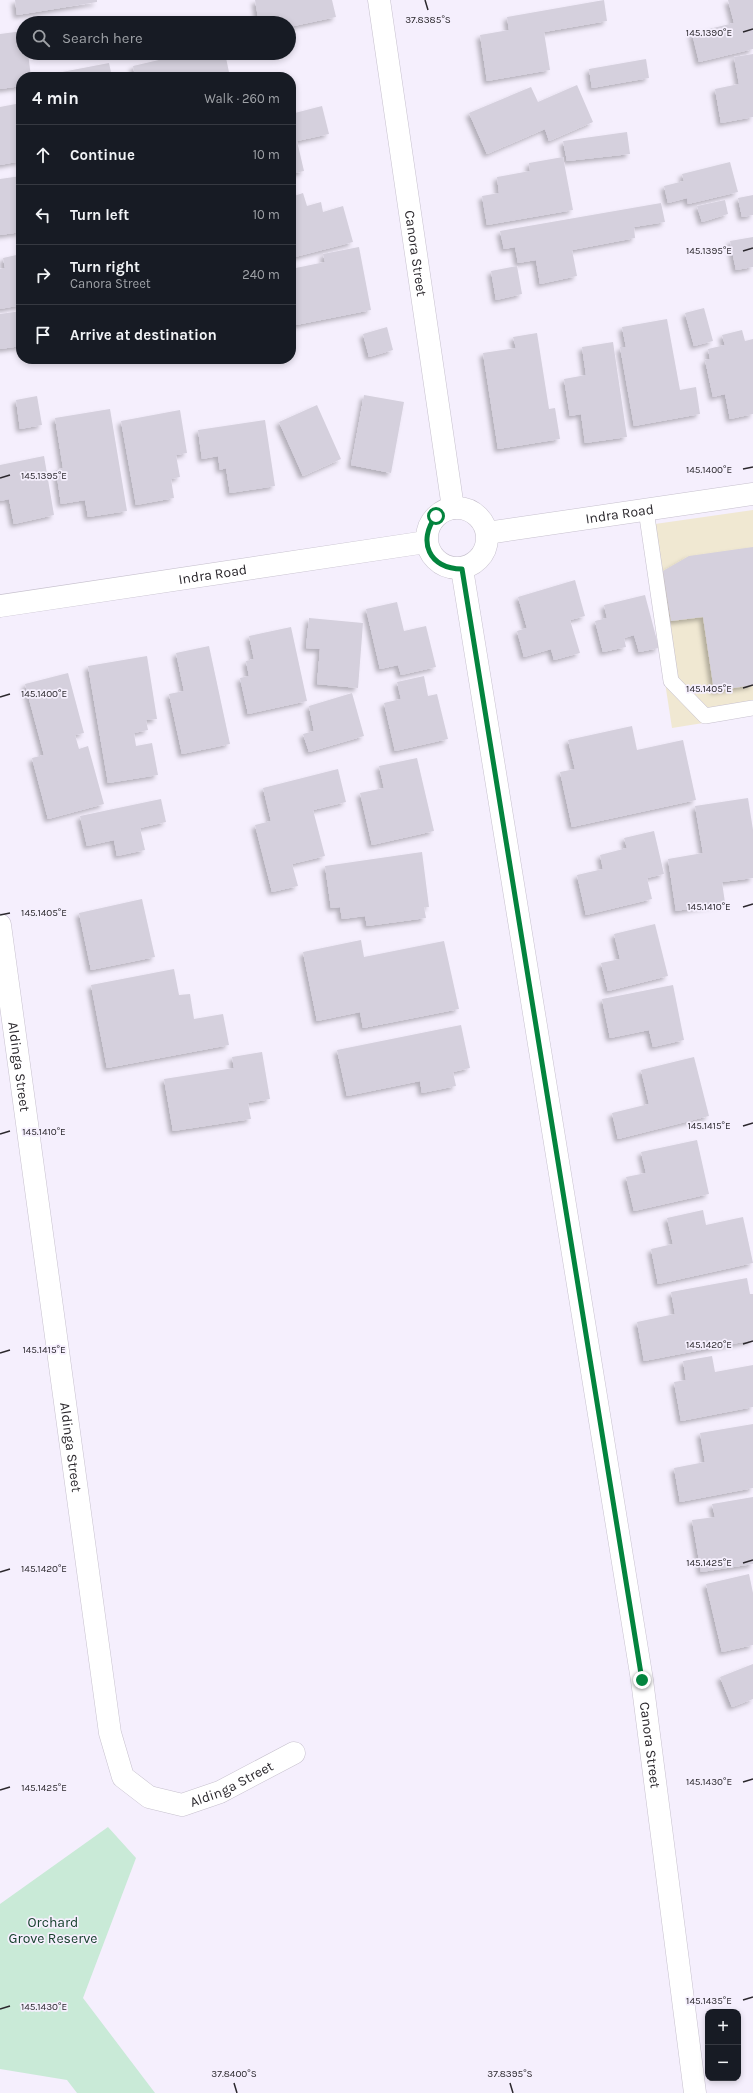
<!DOCTYPE html>
<html lang="en">
<head>
<meta charset="utf-8">
<style>
	:root { --surface:#171b24; --page:#20242c; --text:#f1f3f6; --muted:#9ea1a6; --line:#363941 }
	body { margin:0; font-family:Karla,sans-serif; background:var(--page); color:var(--text) }
	.controls { position:absolute; right:12px; bottom:12px; display:grid; overflow:hidden; border-radius:8px; box-shadow:0 2px 6px #0003 }
	.controls button { width:36px; height:36px; display:grid; place-items:center; padding:0; border:0; border-bottom:1px solid var(--line); background:var(--surface); color:var(--text); font:20px sans-serif }
	.stop { position:absolute; width:12px; height:12px; margin:-9px; border:3px solid #03843e; border-radius:50%; background:#fff }
	.stop.end { background:#03843e; border-color:#fff; box-shadow:0 1px 4px #0008 }
	.list { margin:0; padding:0; list-style:none }
	h2 { display:flex; justify-content:space-between; align-items:center; height:52px; margin:0; padding:0 16px; font-size:17px }
	h2 small { font-size:13px; font-weight:400; color:var(--muted) }
	.list li { display:grid; grid-template-columns:26px 1fr auto; gap:12px; align-items:center; box-sizing:border-box; height:60px; padding:0 16px; border-top:1px solid var(--line) }
	.list b { display:block; font-size:15px; white-space:nowrap }
	.list p { margin:0; font-size:13px; white-space:nowrap; color:var(--muted) }
	.list em { font-size:13px; font-style:normal; color:var(--muted) }
	.icon { flex:none; width:22px; height:22px; fill:none; stroke:currentColor; stroke-width:2; stroke-linecap:round; stroke-linejoin:round }
	.map { position:relative; flex:none; width:753px; height:2093px; overflow:hidden }
	.search { position:absolute; background:var(--surface); box-shadow:0 2px 6px #0003; left:16px; top:16px; width:280px; height:44px; display:flex; align-items:center; gap:10px; box-sizing:border-box; padding:0 14px; border-radius:22px; color:var(--muted); font-size:15px }
	.panel { position:absolute; background:var(--surface); box-shadow:0 2px 6px #0003; left:16px; top:72px; width:280px; height:292px; border-radius:16px }
	.map>svg:first-child { display:block }
	.commercial { fill:#f0e8d2 }
	.green { fill:#c9ead7 }
	.building { fill:#d5d0dd; filter:url(#shadow) }
	.lines { fill:none; stroke-linecap:round; stroke-linejoin:round }
	.service-casing { stroke:#c7c1ce; stroke-width:16 }
	.minor-casing { stroke:#c7c1ce; stroke-width:23 }
	.service { stroke:#fff; stroke-width:15 }
	.minor { stroke:#fff; stroke-width:22 }
	.route { stroke:#03843e; stroke-width:5 }
	.ticks { fill:none; stroke:#2b282d; stroke-width:1.5 }
	.labels { text-anchor:middle; stroke-width:3.5; stroke-linejoin:round; paint-order:stroke }
	.street-label { font-size:14px; fill:#2b282d; stroke:#f5effd }
	.park-label { font-size:14px; fill:#16402d; stroke:#f5effd }
	.ticks-label { font-size:10px; text-anchor:middle; fill:#2b282d; stroke:#f5effd; stroke-width:3.5; stroke-linejoin:round; paint-order:stroke }
</style>
</head>
<body>
<div class="map">
<svg width="753" height="2093" viewBox="0 0 753 2093">
	<defs>
		<filter id="shadow"><feDropShadow dx="-3.5" dy="3.5" stdDeviation="2" flood-color="#0004"/></filter>
	</defs>
	<rect width="100%" height="100%" fill="#f5effd"/>
	<path class="commercial" d="M753 510V715L672 728 641 526Z"/>
	<path class="green" d="M108 1827 136 1858 83 1998 155 2093H77L67 2080 0 2069V1904Z"/>
	<path class="building" d="M15 0H97V2L17 15Z
		M255 0H332L336 17 289 27V23H259Z
		M604 0 607 21 544 32 550 70 487 81 480 35 509 30 507 17Z
		M728 0H753V49L699 62 692 33 734 23Z
		M231 17 232 23H209V22Z
		M23 31V53H28L31 77H21V86L0 89V34Z
		M189 53H225L230 77H135L133 66Z
		M753 54V117L721 123 715 89 739 84 734 57Z
		M646 59 649 78 592 88 589 69Z
		M109 63 112 77H63L62 72Z
		M577 85 593 122 549 141 545 129 487 154 469 113 531 87 538 102Z
		M21 103V161L0 165V107Z
		M322 106 329 134 297 141 304 171 291 174V114Z
		M627 132 630 154 567 161 563 141Z
		M563 157 573 210 487 225 482 196 499 193 497 177 530 171 529 163Z
		M730 162 738 192 688 204 687 198 668 203 664 186 684 181 682 174Z
		M21 176V232L0 235V179Z
		M303 193 307 206 321 202 323 212 343 206 353 242 295 257 291 241V197Z
		M753 195V215L742 217 738 198Z
		M725 200 728 214 702 222 697 206Z
		M661 203 665 222 634 227 635 238 572 250 577 276 540 284 536 260 518 263 515 247 504 249 500 231Z
		M753 237V267L736 270 730 241Z
		M359 247 371 310 291 326V269L325 262 323 254Z
		M21 254V305L0 309V269L5 268 3 258Z
		M517 266 522 294 496 300 491 271Z
		M704 308 713 341 694 346 685 313Z
		M21 311V346L0 349V314Z
		M667 319 680 390 696 387 700 414 634 426 620 347H626L622 327Z
		M387 327 393 350 369 357 363 334Z
		M742 330 745 341 753 339V414L730 419 725 394 713 397 705 360 710 359 708 349 725 345 722 335Z
		M537 333 549 409 555 408 560 439 498 449 483 353 516 348 513 337Z
		M613 342 627 437 585 443 581 414 570 416 564 379 586 375 582 347Z
		M364 395 404 402 391 473 351 465Z
		M37 396 42 425 20 429 16 400Z
		M317 405 341 459 303 476 279 422Z
		M110 409 127 511 88 517 85 500 61 504 56 470 63 468 55 418Z
		M180 410 187 453 176 455 180 477 171 479 174 498 136 505 121 421Z
		M265 420 275 486 230 493 226 468 220 470 218 456 202 459 198 430Z
		M44 456 54 515 14 524 9 499 0 501V465Z
		M753 547V685L714 691 703 617 671 621 663 571 689 556Z
		M575 580 585 616 570 620 580 653 554 660 551 649 524 657 517 631 527 628 518 597Z
		M645 595 659 648 639 652 634 635 624 638 626 647 603 652 595 621 607 618 604 605Z
		M397 602 404 631 426 626 436 667 401 675 398 665 380 669 366 609Z
		M309 618 363 623 358 688 317 684 320 649 306 648Z
		M291 627 307 701 248 714 240 678 249 676 246 661 254 659 249 636Z
		M209 646 230 744 182 754 169 694 184 691 176 653Z
		M147 656 157 719 146 720 148 730 134 733 136 746 152 743 158 775 108 783 88 666Z
		M68 673 84 733 75 735 79 749 88 746 104 804 48 819 32 758 44 755 25 684Z
		M424 676 428 696 437 694 448 739 395 751 384 703 401 699 397 682Z
		M352 693 364 736 309 752 303 734 314 731 309 706Z
		M632 726 637 750 683 740 696 800 572 827 560 772 575 769 568 740Z
		M417 758 434 831 372 845 360 793 384 788 379 766Z
		M338 769 346 802 313 810 325 856 292 864 298 886 272 892 255 825 271 821 263 788Z
		M748 798 753 830V878L722 882 725 903 676 911 668 859 703 853 695 806Z
		M161 799 166 822 140 828 145 850 117 856 114 840 87 846 80 816Z
		M654 831 664 874 647 878 652 899 586 915 577 875 603 869 600 855 627 848 624 838Z
		M422 852 429 907H424L426 918 367 926 365 916 342 919 340 907 331 908 325 866Z
		M142 899 155 957 91 970 79 913Z
		M655 924 668 976 608 991 601 963 620 959 614 934Z
		M361 940 364 957 444 941 459 1009 363 1028 360 1012 317 1021 303 952Z
		M174 969 179 995 190 994 194 1019 223 1014 229 1045 107 1068 91 985Z
		M673 985 684 1040 653 1047 649 1030 610 1038 602 999Z
		M461 1025 470 1068 453 1072 456 1086 422 1093 420 1081 347 1096 337 1050Z
		M262 1052 270 1099 248 1103 251 1119 173 1131 164 1079 234 1068 232 1057Z
		M694 1057 709 1116 618 1139 612 1113 649 1104 641 1070Z
		M697 1140 709 1194 634 1211 626 1177 646 1173 641 1152Z
		M703 1210 706 1225 743 1217 753 1263 658 1284 651 1249 673 1244 667 1218Z
		M747 1278 750 1294H753V1340L644 1361 637 1322 675 1314 671 1292Z
		M712 1356 715 1372 753 1365V1407L681 1421 674 1382 686 1380 683 1361Z
		M753 1424V1488L680 1502 674 1468 705 1462 700 1433Z
		M753 1497V1564L701 1572 692 1520 715 1517 712 1504Z
		M749 1574 753 1593V1645L722 1652 706 1584Z
		M753 1664V1699L732 1707 720 1677Z"/>
	<g class="lines">
		<g class="service-casing">
			<path id="service" d="M646 510 671 681 705 716 753 708"/>
		</g>
		<g class="minor-casing">
			<g id="minor">
				<path id="s1" d="M379 0 453 508"/>
				<circle cx="457" cy="538" r="30"/>
				<path id="s2" d="M487 533 753 494"/>
				<path id="s3" d="M462 569 642 1680 695 2093"/>
				<path id="s4" d="M0 606 426 542"/>
				<path id="s5" d="M0 925 110 1733 123 1777 149 1797 182 1805 220 1792 294 1753"/>
			</g>
		</g>
		<use href="#service" class="service"/>
		<use href="#minor" class="minor"/>
	</g>
	<g class="lines">
		<path class="route" d="M436 516C417 541 429 569 462 569L642 1680"/>
	</g>
	<path class="ticks" d="M425 0 428 10M743 32 753 29M743 251 753 248M743 469 753 467M0 478 10 475M743 688 753 685M0 697 10 694M743 907 753 904M0 915 10 913M743 1126 753 1123M0 1134 10 1131M743 1344 753 1341M0 1353 10 1350M743 1563 753 1560M0 1572 10 1569M743 1782 753 1779M0 1790 10 1787M743 2000 753 1997M0 2009 10 2006M234 2083 237 2093M510 2083 513 2093"/>
	<g class="labels">
		<g class="street-label">
			<text dy="5" stroke="none"><textPath href="#s1" startOffset="256">Canora Street</textPath></text>
			<text dy="5" stroke="none"><textPath href="#s2" startOffset="134">Indra Road</textPath></text>
			<text dy="5" stroke="none"><textPath href="#s4" startOffset="215">Indra Road</textPath></text>
			<text dy="5" stroke="none"><textPath href="#s5" startOffset="143">Aldinga Street</textPath></text>
			<text dy="5" stroke="none"><textPath href="#s5" startOffset="527">Aldinga Street</textPath></text>
			<text dy="5" stroke="none"><textPath href="#s3" startOffset="1191">Canora Street</textPath></text>
			<text dy="5" stroke="none"><textPath href="#s5" startOffset="982">Aldinga Street</textPath></text>
		</g>
		<g class="park-label">
			<text x="53" y="1927">Orchard<tspan x="53" dy="16">Grove Reserve</tspan></text>
		</g>
	</g>
	<g class="ticks-label">
		<text x="428" y="23">37.8385°S</text>
		<text x="709" y="36">145.1390°E</text>
		<text x="709" y="254">145.1395°E</text>
		<text x="709" y="473">145.1400°E</text>
		<text x="44" y="479">145.1395°E</text>
		<text x="709" y="692">145.1405°E</text>
		<text x="44" y="697">145.1400°E</text>
		<text x="709" y="910">145.1410°E</text>
		<text x="44" y="916">145.1405°E</text>
		<text x="709" y="1129">145.1415°E</text>
		<text x="44" y="1135">145.1410°E</text>
		<text x="709" y="1348">145.1420°E</text>
		<text x="44" y="1353">145.1415°E</text>
		<text x="709" y="1566">145.1425°E</text>
		<text x="44" y="1572">145.1420°E</text>
		<text x="709" y="1785">145.1430°E</text>
		<text x="44" y="1791">145.1425°E</text>
		<text x="709" y="2004">145.1435°E</text>
		<text x="44" y="2010">145.1430°E</text>
		<text x="234" y="2077">37.8400°S</text>
		<text x="510" y="2077">37.8395°S</text>
	</g>
</svg>
<div class="controls">
<button>+</button>
<button>−</button>
</div>
<div class="stop" style="left:436px;top:516px"></div>
<div class="stop end" style="left:642px;top:1680px"></div>
<div class="search"><svg class="icon" aria-label="search" viewBox="0 0 24 24"><circle cx="10" cy="10" r="6"/><path d="M15 15l6 6"/></svg>Search here</div>
<section class="panel">
<h2>4 min<small>Walk · 260 m</small></h2>
<ul class="list">
<li><svg class="icon" aria-label="ahead" viewBox="0 0 24 24"><path d="M12 20V5M6 11l6-6 6 6"/></svg><div><b>Continue</b></div><em>10 m</em></li>
<li><svg class="icon" aria-label="left" viewBox="0 0 24 24"><path d="M17 20v-9H6M10 6l-5 5 5 5"/></svg><div><b>Turn left</b></div><em>10 m</em></li>
<li><svg class="icon" aria-label="right" viewBox="0 0 24 24"><path d="M7 20v-9h11M14 6l5 5-5 5"/></svg><div><b>Turn right</b><p>Canora Street</p></div><em>240 m</em></li>
<li><svg class="icon" aria-label="arrive" viewBox="0 0 24 24"><path d="M6 21V4h12l-3 4 3 4H6"/></svg><div><b>Arrive at destination</b></div></li>
</ul>
</section>
</div>
</body>
</html>
